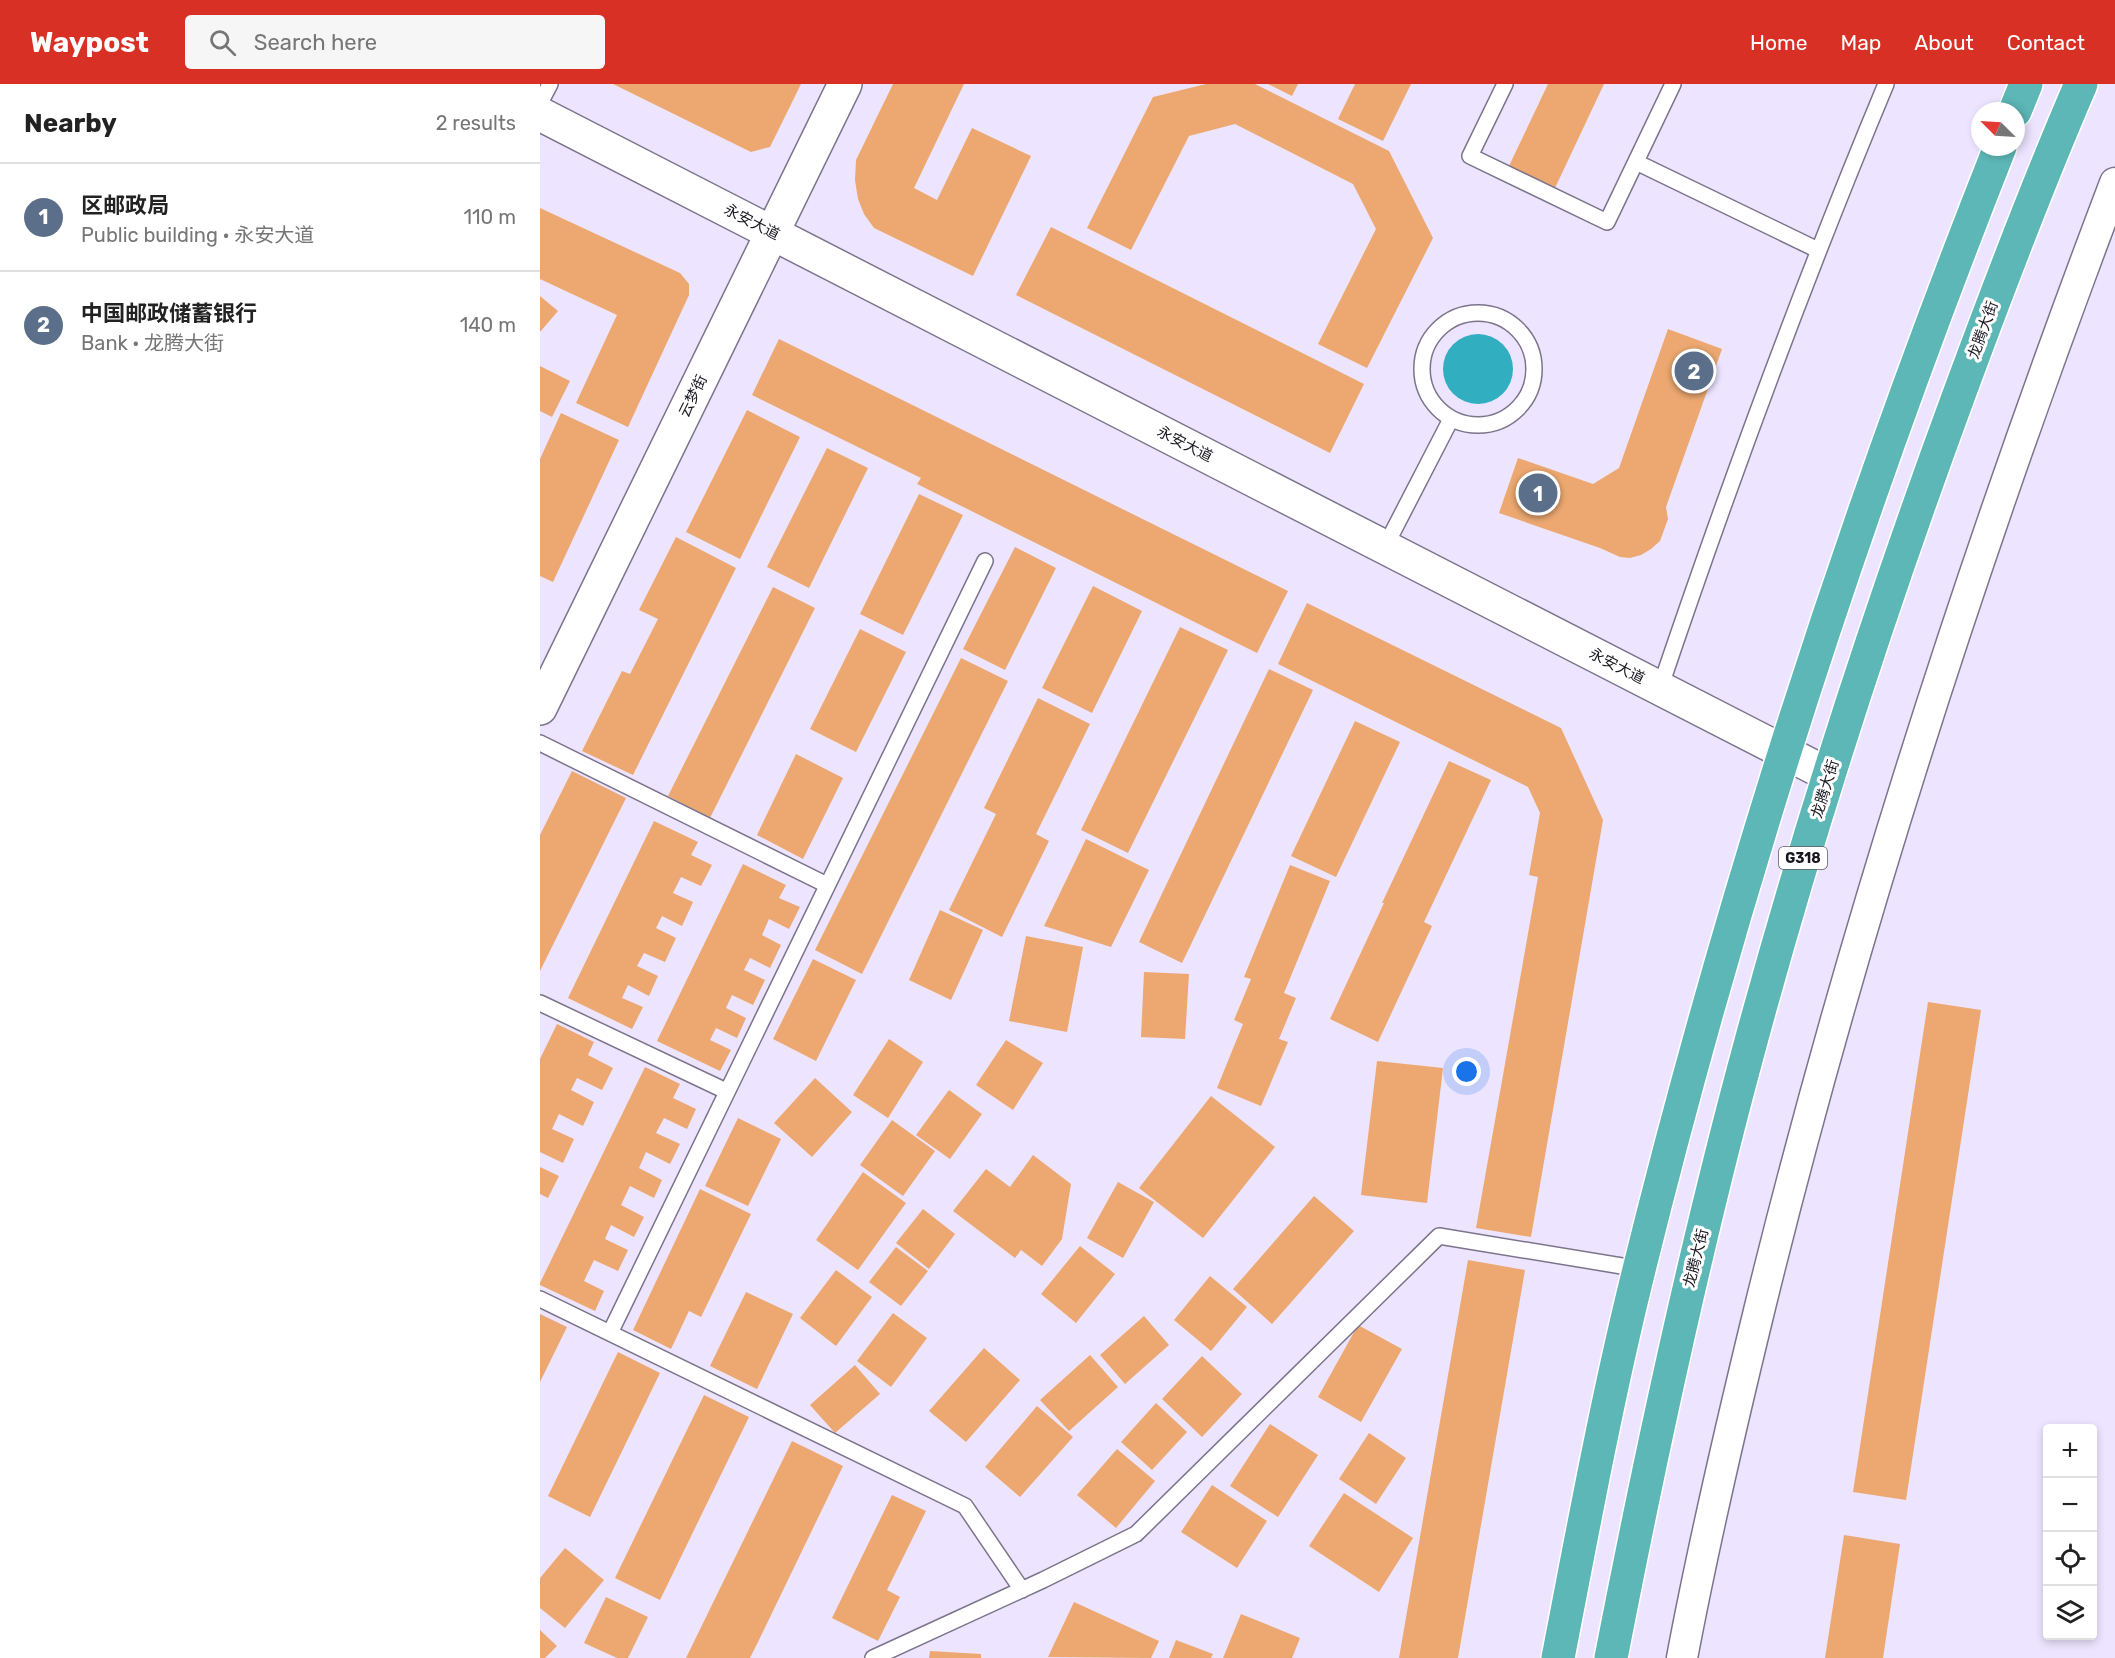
<!DOCTYPE html>
<html lang="en">
<head>
<meta charset="utf-8">
<style>
	:root { --surface:#fff; --page:#f6f6f6; --text:#222; --muted:#767676; --line:#e0e0e0; --accent:#d93025 }
	body { margin:0; font-family:Rubik,"Noto Sans SC",sans-serif; background:var(--page); color:var(--text) }
	.controls { position:absolute; right:18px; bottom:18px; display:grid; overflow:hidden; border-radius:6px; box-shadow:0 3px 9px #0003 }
	.controls button { width:54px; height:54px; display:grid; place-items:center; padding:0; border:0; border-bottom:2px solid var(--line); background:var(--surface); color:var(--text); font:30px sans-serif }
	.compass { position:absolute; left:1431px; top:18px; width:54px; height:54px; border-radius:50%; background:var(--surface); box-shadow:0 3px 9px #0003; rotate:294deg }
	.you { position:absolute; left:927px; top:988px; width:21px; height:21px; margin:-15px; border:4px solid #fff; border-radius:50%; background:#1a73e8; box-shadow:0 0 0 9px #1a73e833 }
	.badge { display:grid; place-items:center; width:39px; height:39px; border-radius:50%; background:var(--accent); color:#fff; font-size:20px; font-weight:700 }
	.pin { position:absolute; translate:-50% -50%; border:3px solid #fff; box-shadow:0 2px 6px #0006 }
	.list { margin:0; padding:0; list-style:none }
	h2 { display:flex; justify-content:space-between; align-items:center; height:78px; margin:0; padding:0 24px; font-size:26px }
	h2 small { font-size:20px; font-weight:400; color:var(--muted) }
	.list li { display:grid; grid-template-columns:39px 1fr auto; gap:18px; align-items:center; box-sizing:border-box; height:108px; padding:0 24px; border-top:2px solid var(--line) }
	.list b { display:block; font-size:22px; white-space:nowrap }
	.list p { margin:0; font-size:20px; white-space:nowrap; color:var(--muted) }
	.list em { font-size:20px; font-style:normal; color:var(--muted) }
	.icon { flex:none; width:33px; height:33px; fill:none; stroke:currentColor; stroke-width:2; stroke-linecap:round; stroke-linejoin:round }
	.map { position:relative; flex:none; width:1575px; height:1574px; overflow:hidden }
	header { display:flex; align-items:center; gap:36px; box-sizing:border-box; height:84px; padding:0 30px; background:var(--accent); color:#fff }
	header strong { font-size:28px }
	nav { display:flex; gap:33px; margin-inline-start:auto; font-size:21px }
	.search { width:420px; height:54px; background:var(--page); display:flex; align-items:center; gap:15px; box-sizing:border-box; padding:0 21px; border-radius:6px; color:var(--muted); font-size:22px }
	main { display:flex }
	aside { flex:1; background:var(--surface) }
	.map>svg:first-child { display:block }
	.water { fill:#31afc0 }
	.building { fill:#eca870 }
	.lines { fill:none; stroke-linecap:round; stroke-linejoin:round }
	.service-casing { stroke:#7c748b; stroke-width:18 }
	.minor-casing { stroke:#7c748b; stroke-width:33 }
	.tertiary-casing { stroke:#7c748b; stroke-width:36 }
	.trunk-casing { stroke:#fff; stroke-width:36 }
	.service { stroke:#fff; stroke-width:15 }
	.minor { stroke:#fff; stroke-width:30 }
	.tertiary { stroke:#fff; stroke-width:33 }
	.trunk { stroke:#5cb7b6; stroke-width:33 }
	.labels { text-anchor:middle; stroke-width:6; stroke-linejoin:round; paint-order:stroke }
	.shield { fill:#fff; stroke:#5e5c62; stroke-width:1.5 }
	.shield-label { font-size:14px; font-weight:bold; fill:#19161f }
	.street-label { font-size:15px; fill:#19161f; stroke:#fff }
</style>
</head>
<body>
<header>
<strong>Waypost</strong>
<div class="search"><svg class="icon" aria-label="search" viewBox="0 0 24 24"><circle cx="10" cy="10" r="6"/><path d="M15 15l6 6"/></svg>Search here</div>
<nav><a>Home</a><a>Map</a><a>About</a><a>Contact</a></nav>
</header>
<main>
<aside>
<h2>Nearby<small>2 results</small></h2>
<ul class="list">
<li><span class="badge" style="background:#5c6f8a">1</span><div><b>区邮政局</b><p>Public building · 永安大道</p></div><em>110 m</em></li>
<li><span class="badge" style="background:#5c6f8a">2</span><div><b>中国邮政储蓄银行</b><p>Bank · 龙腾大街</p></div><em>140 m</em></li>
</ul>
</aside>
<div class="map">
<svg width="1575" height="1574" viewBox="0 0 1575 1574">
	<rect width="100%" height="100%" fill="#ede4ff"/>
	<path class="water" d="M903 285a35 35 0 1 1 70 0a35 35 0 1 1-70 0Z"/>
	<path class="building" d="M73 0H261L230 63 211 68Z
		M353 0H424L374 104 397 116 432 44 491 72 433 192 334 144 324 130 318 115 315 96 316 76Z
		M666 0H715L849 67 893 154 827 284 778 260 836 145 813 100 695 40 649 52 591 166 547 144 613 13Z
		M728 0H758L752 12Z
		M815 0H871L843 57 798 35Z
		M1008 0H1064L1015 104 969 82Z
		M0 124 140 189 149 200V211L88 343 36 319 77 231 0 195Z
		M511 143 824 300 790 369 476 211Z
		M0 212 18 227 0 248Z
		M1128 245 1182 265 1126 423 1128 435 1120 457 1111 465 1101 471 1090 474 1080 473 1060 464 959 429 978 374 1053 400 1079 384Z
		M239 255 748 507 717 569 377 400 381 394 212 311Z
		M0 282 30 297 12 333 0 327Z
		M207 326 260 353 200 475 146 448Z
		M21 329 79 356 13 498 0 492V375Z
		M287 364 328 384 269 504 227 483Z
		M379 410 423 431 363 551 320 530Z
		M136 453 196 484 93 691 42 667 82 587 90 590 118 535 99 526Z
		M475 463 516 484 465 586 423 565Z
		M553 502 602 527 552 629 502 604Z
		M233 503 275 524 170 734 128 712Z
		M767 519 1021 644 1063 736 991 1153 936 1144 998 793 989 791 1000 729 988 703 738 580Z
		M640 543 688 566 588 769 541 746Z
		M320 545 366 568 316 668 270 645Z
		M421 574 468 597 322 890 275 866Z
		M729 585 773 606 642 879 599 858Z
		M498 614 550 640 496 750 509 757 462 853 409 826 456 730 444 724Z
		M815 637 860 658 796 793 751 772Z
		M256 670 303 694 263 775 217 751Z
		M909 677 951 696 884 838 892 842 838 958 790 935 844 819H842Z
		M32 687 86 714 0 887V751Z
		M114 737 158 758 151 771 172 781 161 802 141 793 133 809 153 818 142 842 122 832 116 844 136 854 125 878 104 869 97 882 118 892 109 912 88 901 82 914 103 923 92 945 28 914Z
		M546 755 609 786 571 863 504 842Z
		M203 780 246 801 239 814 260 823 249 845 229 835 222 851 241 861 230 884 210 874 204 886 225 896 213 921 192 911 186 924 206 934 197 954 176 944 170 956 191 966 180 987 117 957Z
		M750 781 790 797 744 909 756 914 739 955 748 958 721 1022 677 1004 703 940 694 936 711 895 704 893Z
		M400 826 443 846 411 916 369 896Z
		M486 852 543 863 527 948 469 937Z
		M273 875 316 896 276 977 233 955Z
		M604 888 649 890 645 955 601 953Z
		M1388 918 1441 926 1366 1416 1313 1408Z
		M17 940 54 958 48 971 73 984 62 1006 37 994 31 1006 54 1018 43 1042 19 1030 12 1045 34 1055 23 1079 0 1068V975Z
		M349 955 383 978 348 1034 313 1011Z
		M466 956 503 979 473 1026 436 1001Z
		M837 977 903 984 887 1119 821 1111Z
		M105 983 140 1000 133 1014 156 1025 147 1045 124 1034 116 1049 140 1060 130 1080 106 1068 99 1084 122 1096 114 1114 90 1102 81 1121 104 1133 94 1153 71 1141 65 1155 88 1166 78 1187 54 1176 44 1197 64 1207 55 1227 0 1201V1199Z
		M275 994 312 1028 272 1073 234 1039Z
		M409 1006 442 1030 410 1075 376 1051Z
		M671 1012 735 1063 663 1154 599 1104Z
		M198 1034 241 1055 208 1122 165 1102Z
		M352 1036 395 1067 363 1112 320 1081Z
		M493 1071 531 1100 522 1155 502 1182 481 1166 475 1174 413 1127 446 1085 470 1103Z
		M0 1083 19 1092 8 1114 0 1110Z
		M323 1088 366 1119 318 1186 276 1156Z
		M578 1098 614 1118 583 1174 547 1154Z
		M160 1105 211 1130 161 1233 149 1227 131 1265 93 1246Z
		M774 1112 814 1147 732 1240 693 1205Z
		M383 1125 415 1150 389 1185 356 1159Z
		M540 1162 575 1190 536 1239 501 1210Z
		M356 1163 388 1187 361 1222 329 1198Z
		M928 1176 985 1186 918 1574H859Z
		M296 1186 332 1213 296 1262 260 1234Z
		M670 1192 707 1223 671 1267 634 1236Z
		M206 1208 253 1230 217 1305 170 1282Z
		M353 1229 387 1254 351 1303 317 1277Z
		M0 1230 27 1243 0 1298Z
		M604 1232 629 1261 585 1300 560 1271Z
		M818 1241 862 1265 821 1338 778 1313Z
		M444 1264 480 1296 426 1358 389 1327Z
		M78 1268 120 1289 50 1433 8 1412Z
		M550 1271 578 1303 529 1347 500 1316Z
		M662 1272 702 1310 662 1353 622 1315Z
		M315 1281 340 1310 295 1349 270 1321Z
		M164 1311 209 1333 120 1516 75 1494Z
		M616 1319 647 1348 612 1386 581 1358Z
		M497 1322 533 1353 480 1413 445 1383Z
		M730 1340 778 1371 738 1433 690 1402Z
		M829 1349 866 1374 836 1420 799 1395Z
		M252 1357 303 1382 218 1558 210 1574H146Z
		M577 1365 615 1397 576 1444 537 1411Z
		M672 1401 727 1437 697 1484 641 1448Z
		M804 1409 873 1454 839 1508 769 1462Z
		M352 1411 386 1427 347 1506 360 1513 338 1557 292 1534Z
		M1304 1451 1360 1460 1343 1574H1285Z
		M25 1464 64 1496 25 1544 0 1524V1494Z
		M66 1513 108 1533 88 1574H77L44 1559Z
		M534 1518 619 1557 611 1574 508 1573Z
		M701 1530 760 1554 752 1574H683Z
		M0 1546 17 1562 5 1574H0Z
		M636 1556 673 1570 671 1574H629Z
		M390 1567 441 1570V1574H389Z"/>
	<g class="lines">
		<g class="service-casing">
			<path id="service" d="M965 0 930 72 1067 138 1133 0
				M0 19 10 0
				M1096 78 1278 166
				M882 285a56 56 0 1 1 112 0a56 56 0 1 1-112 0Z
				M845 463 911 335
				M1120 604C1189 400 1263 199 1346 0
				M0 659 287 801
				M0 919 186 1007
				M0 1215 425 1422 482 1506
				M70 1249 445 477
				M333 1574 503 1496 596 1450 899 1152 1100 1185"/>
		</g>
		<g class="minor-casing">
			<path id="minor" d="M1142 1574C1164 1457 1191 1342 1219 1227 1313 843 1435 468 1575 99"/>
		</g>
		<g class="tertiary-casing">
			<path id="tertiary" d="M0 30 1289 691
				M0 624 305 0"/>
		</g>
		<g class="trunk-casing">
			<path id="trunk" d="M1475 27 1486 0
				M1018 1574C1042 1450 1065 1325 1095 1202 1190 814 1313 434 1460 63
				M1071 1574C1111 1368 1155 1163 1210 961 1269 743 1339 528 1417 316 1456 210 1496 104 1541 0"/>
		</g>
		<use href="#service" class="service"/>
		<use href="#minor" class="minor"/>
		<use href="#tertiary" class="tertiary"/>
		<use href="#trunk" class="trunk"/>
	</g>
	<g class="labels">
		<rect class="shield" x="1239" y="763" width="48" height="22" rx="4.5"/>
		<g class="shield-label">
			<text x="1263" y="779">G318</text>
		</g>
		<g class="street-label">
			<text transform="translate(212 138) rotate(27)" y="5">永安大道</text>
			<text transform="translate(1443 246) rotate(-70)" y="5">龙腾大街</text>
			<text transform="translate(153 312) rotate(-64)" y="5">云梦街</text>
			<text transform="translate(645 360) rotate(27)" y="5">永安大道</text>
			<text transform="translate(1077 582) rotate(27)" y="5">永安大道</text>
			<text transform="translate(1285 705) rotate(-73)" y="5">龙腾大街</text>
			<text transform="translate(1156 1174) rotate(-76)" y="5">龙腾大街</text>
		</g>
	</g>
</svg>
<div class="controls">
<button>+</button>
<button>−</button>
<button><svg class="icon" aria-label="locate" viewBox="0 0 24 24"><circle cx="12" cy="12" r="6"/><path d="M12 2v4M12 18v4M2 12h4M18 12h4"/></svg></button>
<button><svg class="icon" aria-label="layers" viewBox="0 0 24 24"><path d="M12 4l9 5-9 5-9-5zM3 14l9 5 9-5"/></svg></button>
</div>
<svg class="compass" viewBox="-18 -18 36 36"><path d="M0-13l5 13h-10z" fill="#e53935"/><path d="M0 13l5-13h-10z" fill="#767676"/></svg>
<div class="you"></div>
<div class="pin badge" style="left:998px;top:409px;background:#5c6f8a">1</div>
<div class="pin badge" style="left:1154px;top:287px;background:#5c6f8a">2</div>
</div>
</main>
</body>
</html>
